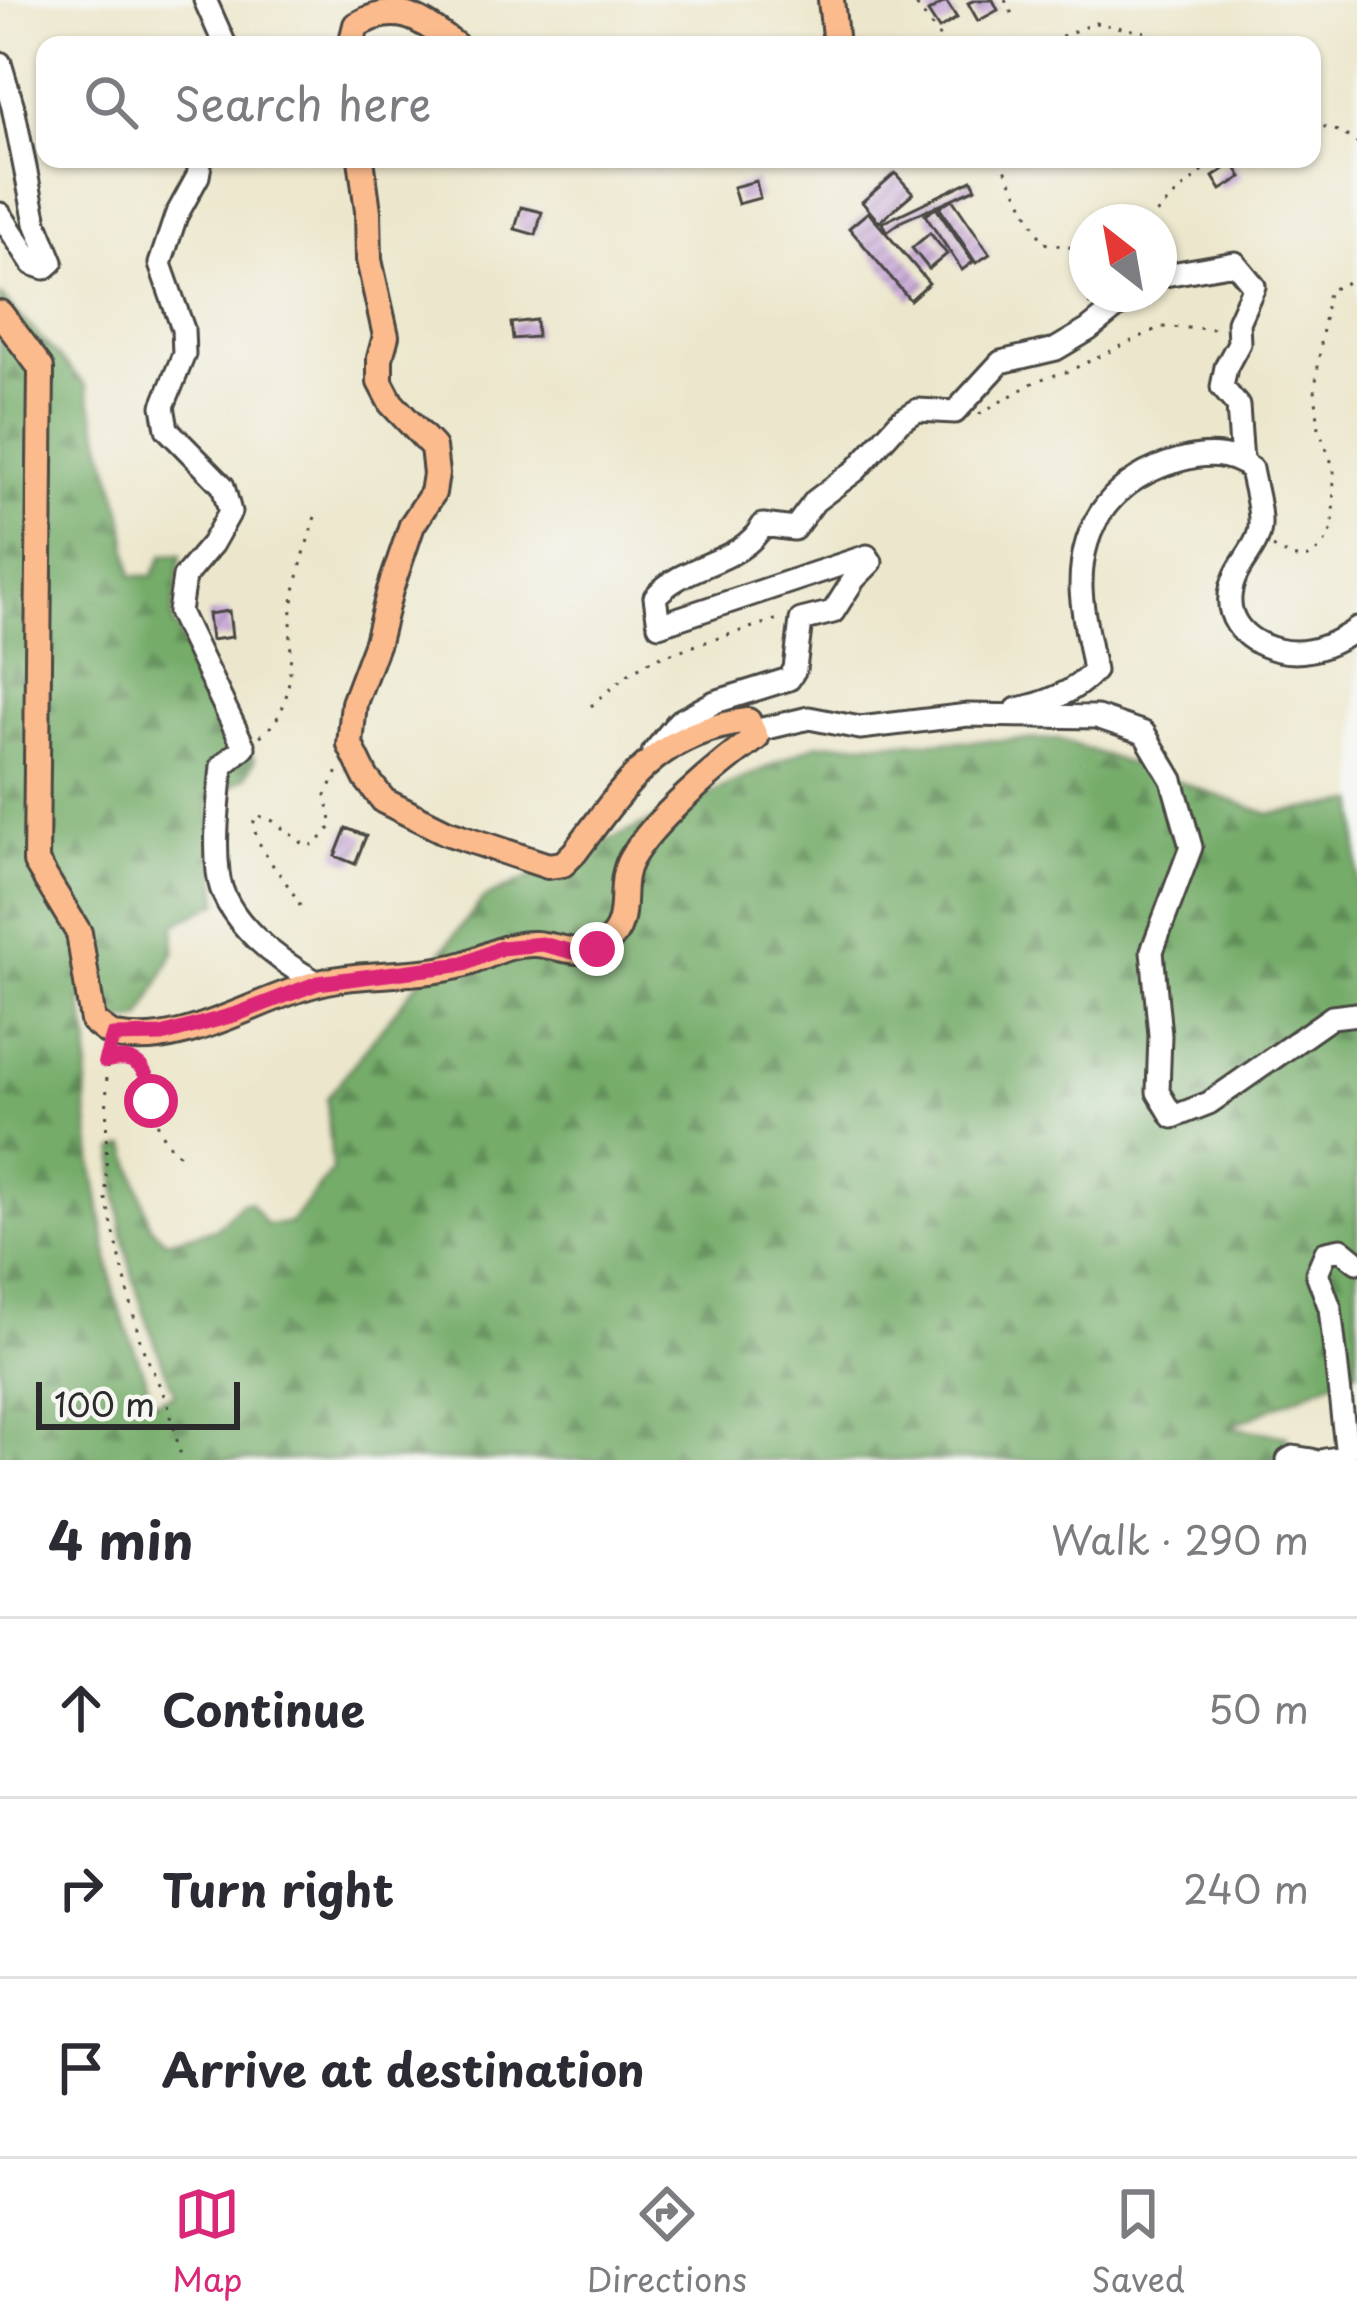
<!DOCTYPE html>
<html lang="en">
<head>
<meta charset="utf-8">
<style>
	:root { --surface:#fff; --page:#f7f7f7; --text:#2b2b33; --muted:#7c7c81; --line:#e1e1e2; --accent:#db2777 }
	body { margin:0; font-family:"Playpen Sans",sans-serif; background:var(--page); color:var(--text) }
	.compass { position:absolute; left:1069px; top:204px; width:108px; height:108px; border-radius:50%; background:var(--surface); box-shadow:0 3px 9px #0004; rotate:329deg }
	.scale { position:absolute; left:36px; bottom:30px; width:204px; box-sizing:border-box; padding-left:12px; border:6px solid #2b2b2b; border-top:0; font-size:33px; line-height:42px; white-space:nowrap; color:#2b2b2b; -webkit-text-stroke:9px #f6f6f2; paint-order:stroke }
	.stop { position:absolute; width:36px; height:36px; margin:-27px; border:9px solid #db2777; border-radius:50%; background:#fff }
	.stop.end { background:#db2777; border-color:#fff; box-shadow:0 3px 12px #0008 }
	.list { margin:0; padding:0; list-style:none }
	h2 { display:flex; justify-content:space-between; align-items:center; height:156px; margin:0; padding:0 48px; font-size:51px }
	h2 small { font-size:39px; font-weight:400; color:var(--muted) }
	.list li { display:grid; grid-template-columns:78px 1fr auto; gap:36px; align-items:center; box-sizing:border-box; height:180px; padding:0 48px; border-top:3px solid var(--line) }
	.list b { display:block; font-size:45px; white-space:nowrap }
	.list em { font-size:39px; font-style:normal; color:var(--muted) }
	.icon { flex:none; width:66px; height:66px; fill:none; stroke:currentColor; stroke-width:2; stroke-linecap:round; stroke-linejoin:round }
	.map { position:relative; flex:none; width:1357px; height:1460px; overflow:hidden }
	.search { position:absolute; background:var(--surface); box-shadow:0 3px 9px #0004; left:36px; right:36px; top:36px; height:132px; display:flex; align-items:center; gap:30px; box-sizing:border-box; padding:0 42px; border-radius:24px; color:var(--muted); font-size:45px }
	.sheet { height:696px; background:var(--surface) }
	nav { display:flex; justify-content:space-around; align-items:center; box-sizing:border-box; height:168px; border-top:3px solid var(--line); background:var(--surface); font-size:33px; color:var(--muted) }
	nav a { display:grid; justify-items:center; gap:6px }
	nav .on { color:var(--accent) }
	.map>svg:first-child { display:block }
	.forest { fill:url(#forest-firs); stroke:#506c4a; stroke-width:3 }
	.building { fill:url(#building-hatch) }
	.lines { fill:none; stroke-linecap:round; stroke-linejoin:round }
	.minor-casing { stroke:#484743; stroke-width:27 }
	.major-casing { stroke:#484743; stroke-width:30 }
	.path { stroke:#484743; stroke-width:3; stroke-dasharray:3 9; stroke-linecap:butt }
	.minor { stroke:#fff; stroke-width:21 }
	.major { stroke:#fbbb8d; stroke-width:24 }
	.route { stroke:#db2777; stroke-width:15 }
</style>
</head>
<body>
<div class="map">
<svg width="1357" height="1460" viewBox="0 0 1357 1460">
	<defs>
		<pattern id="forest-firs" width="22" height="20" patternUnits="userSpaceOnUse" patternTransform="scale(3)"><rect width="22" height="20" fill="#74ac69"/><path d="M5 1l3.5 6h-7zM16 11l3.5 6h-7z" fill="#5f8c57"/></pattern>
		<pattern id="building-hatch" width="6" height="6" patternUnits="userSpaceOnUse" patternTransform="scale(3)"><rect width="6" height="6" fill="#cbacd8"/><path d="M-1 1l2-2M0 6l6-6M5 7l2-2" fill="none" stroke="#a58caf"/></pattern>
	</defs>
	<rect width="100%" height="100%" fill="#f6f6f2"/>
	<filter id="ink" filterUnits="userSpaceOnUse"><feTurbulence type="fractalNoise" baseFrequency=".00833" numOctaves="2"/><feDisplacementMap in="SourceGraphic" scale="24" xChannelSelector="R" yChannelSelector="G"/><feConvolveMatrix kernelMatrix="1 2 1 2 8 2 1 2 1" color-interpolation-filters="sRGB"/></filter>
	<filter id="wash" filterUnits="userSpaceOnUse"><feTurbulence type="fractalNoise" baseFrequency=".004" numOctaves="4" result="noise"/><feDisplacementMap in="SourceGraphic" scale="48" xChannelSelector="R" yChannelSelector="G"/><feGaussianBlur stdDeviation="2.7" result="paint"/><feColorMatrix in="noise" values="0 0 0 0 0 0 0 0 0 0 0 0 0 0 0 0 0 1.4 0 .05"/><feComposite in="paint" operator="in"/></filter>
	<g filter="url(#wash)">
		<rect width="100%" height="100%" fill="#ece7cc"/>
		<path class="forest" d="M0 295 86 386 123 515 132 576H153L163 555 181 554 172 621 213 700 255 760 247 776 209 800 219 902 175 924 174 952 141 1019C117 1026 109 1015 95 996L80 1000 89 1040 86 1102 93 1167 114 1294 154 1402 175 1394C143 1315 114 1236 115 1150L127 1146 150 1226 166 1241 215 1229 241 1203 250 1202 266 1225 291 1223 332 1170 327 1098 483 899 817 744 1059 739 1269 814 1357 802V1370L1230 1427 1287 1436 1282 1460H0Z"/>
		<g id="blocks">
			<path class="building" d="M975 0H993L998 10 978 21 968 3Z
				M946 1 957 18 939 29 928 12Z
				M1233 163 1242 177 1221 190 1213 177Z
				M895 173 913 193 879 222 862 202Z
				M972 180 976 188 902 221 887 232 882 223Z
				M756 181 760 198 738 204 733 187Z
				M952 199 990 254 976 263 939 207Z
				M521 207 542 212 536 235 515 229Z
				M936 208 973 262 962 270 925 215Z
				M868 212 929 283 910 300 849 228Z
				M930 233 947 254 929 269 912 248Z
				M536 320 537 337 513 339 511 323Z
				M229 611 232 637 211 640 208 614Z
				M346 828 366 836 355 864 335 856Z"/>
		</g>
	</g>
	<g filter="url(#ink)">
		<use href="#blocks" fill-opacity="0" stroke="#484743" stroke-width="3"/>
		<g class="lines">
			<g class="minor-casing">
				<path id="minor" d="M205 0 225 45
					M0 63 13 107 36 223 52 262 45 268 33 264 0 214
					M201 159 198 176 176 216 160 264 183 329 184 354 163 406 167 429 223 486 230 512 212 544 184 577 179 612 244 747 222 766C219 800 214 837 218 872 222 920 280 962 318 983
					M1159 276 1235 263 1254 286 1238 322 1239 343 1226 367 1222 387 1238 406 1242 462
					M1017 709C1045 704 1075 692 1094 671 1090 644 1082 616 1081 588 1080 520 1117 477 1180 460 1205 453 1230 452 1251 469 1254 487 1261 507 1260 525 1260 543 1243 559 1236 575 1218 614 1242 641 1278 650 1307 657 1334 645 1357 629
					M750 732 809 718 860 728 968 715 1097 717 1144 733 1172 780 1191 847 1152 951 1160 1035 1158 1092 1173 1117 1209 1103 1332 1017 1357 1014
					M653 753 678 722 715 702 789 679 795 669 801 620 833 612 854 579 871 562 867 556 659 625 655 597C685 562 740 565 763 525L794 529 815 501 856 470 900 421 918 410 955 412 1001 362 1056 349 1088 330 1133 294
					M1288 1460 1293 1457 1312 1460
					M1325 1460 1345 1457 1346 1447 1330 1308 1317 1273 1326 1252 1341 1249 1357 1262"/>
			</g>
			<g class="major-casing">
				<path id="major" d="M831 0 836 45
					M351 45 356 25C399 1 420 19 455 45
					M0 313 41 368 36 862 79 933 93 1021C100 1026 108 1034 116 1036 182 1050 257 998 319 983 366 971 419 978 465 964 490 956 507 943 535 944 559 945 583 960 606 943 634 922 615 886 631 859 653 820 719 765 756 738L748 721C656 732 627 783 575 852L563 864 548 866 446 832 384 801 366 778 350 745 354 703 377 642 390 590 412 525 433 493 436 474 433 447 391 403 380 382V358L386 336 369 260 368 211 361 159"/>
			</g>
			<path class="path" d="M928 0 917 6 945 45
				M1005 0 1015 20
				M1039 45 1095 23 1150 33 1175 45
				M1312 123 1341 132 1357 143
				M1000 159 1043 243 1087 250
				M1148 222C1170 200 1195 175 1221 159
				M1089 305 1096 294
				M979 414 1038 380 1069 371 1161 327 1218 329
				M1273 547 1292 558 1310 557 1323 546 1333 527 1334 469 1319 429 1315 389 1328 291 1357 278
				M591 706 627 675 653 659 781 618
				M260 736C302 707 286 645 293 602 298 571 308 540 317 510
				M300 906C286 876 260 858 253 824L257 815 273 821 306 846 316 844 332 826 326 795 340 767
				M107 1054 106 1200 141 1345 168 1404 182 1460
				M107 1061C173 1042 131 1131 186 1159"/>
			<use href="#minor" class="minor"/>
			<use href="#major" class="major"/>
		</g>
	</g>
	<g class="lines" filter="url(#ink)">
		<path class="route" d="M151 1101C150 1071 138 1052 105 1061L113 1036 162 1035 237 1014 318 983 464 964 501 948 542 944 573 952 597 949"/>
	</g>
</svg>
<svg class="compass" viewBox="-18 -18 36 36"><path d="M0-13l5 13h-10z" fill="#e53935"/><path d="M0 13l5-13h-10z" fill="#7c7c81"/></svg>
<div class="scale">100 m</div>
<div class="stop" style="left:151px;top:1101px"></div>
<div class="stop end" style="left:597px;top:949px"></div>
<div class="search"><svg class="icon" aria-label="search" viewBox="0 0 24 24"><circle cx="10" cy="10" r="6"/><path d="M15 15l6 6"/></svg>Search here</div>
</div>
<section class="sheet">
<h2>4 min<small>Walk · 290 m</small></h2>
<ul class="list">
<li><svg class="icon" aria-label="ahead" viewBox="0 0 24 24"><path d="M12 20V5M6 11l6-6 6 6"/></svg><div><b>Continue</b></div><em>50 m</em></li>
<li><svg class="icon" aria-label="right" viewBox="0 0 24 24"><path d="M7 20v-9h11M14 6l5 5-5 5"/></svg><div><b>Turn right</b></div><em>240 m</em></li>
<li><svg class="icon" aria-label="arrive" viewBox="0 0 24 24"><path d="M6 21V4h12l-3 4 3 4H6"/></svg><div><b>Arrive at destination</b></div></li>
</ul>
</section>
<nav>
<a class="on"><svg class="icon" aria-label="map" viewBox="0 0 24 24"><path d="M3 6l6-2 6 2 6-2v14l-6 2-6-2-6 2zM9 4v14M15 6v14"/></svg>Map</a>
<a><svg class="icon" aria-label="directions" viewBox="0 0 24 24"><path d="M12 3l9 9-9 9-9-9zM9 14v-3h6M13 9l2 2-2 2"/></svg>Directions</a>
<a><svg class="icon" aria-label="saved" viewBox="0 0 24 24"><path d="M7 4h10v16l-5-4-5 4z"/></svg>Saved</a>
</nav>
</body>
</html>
